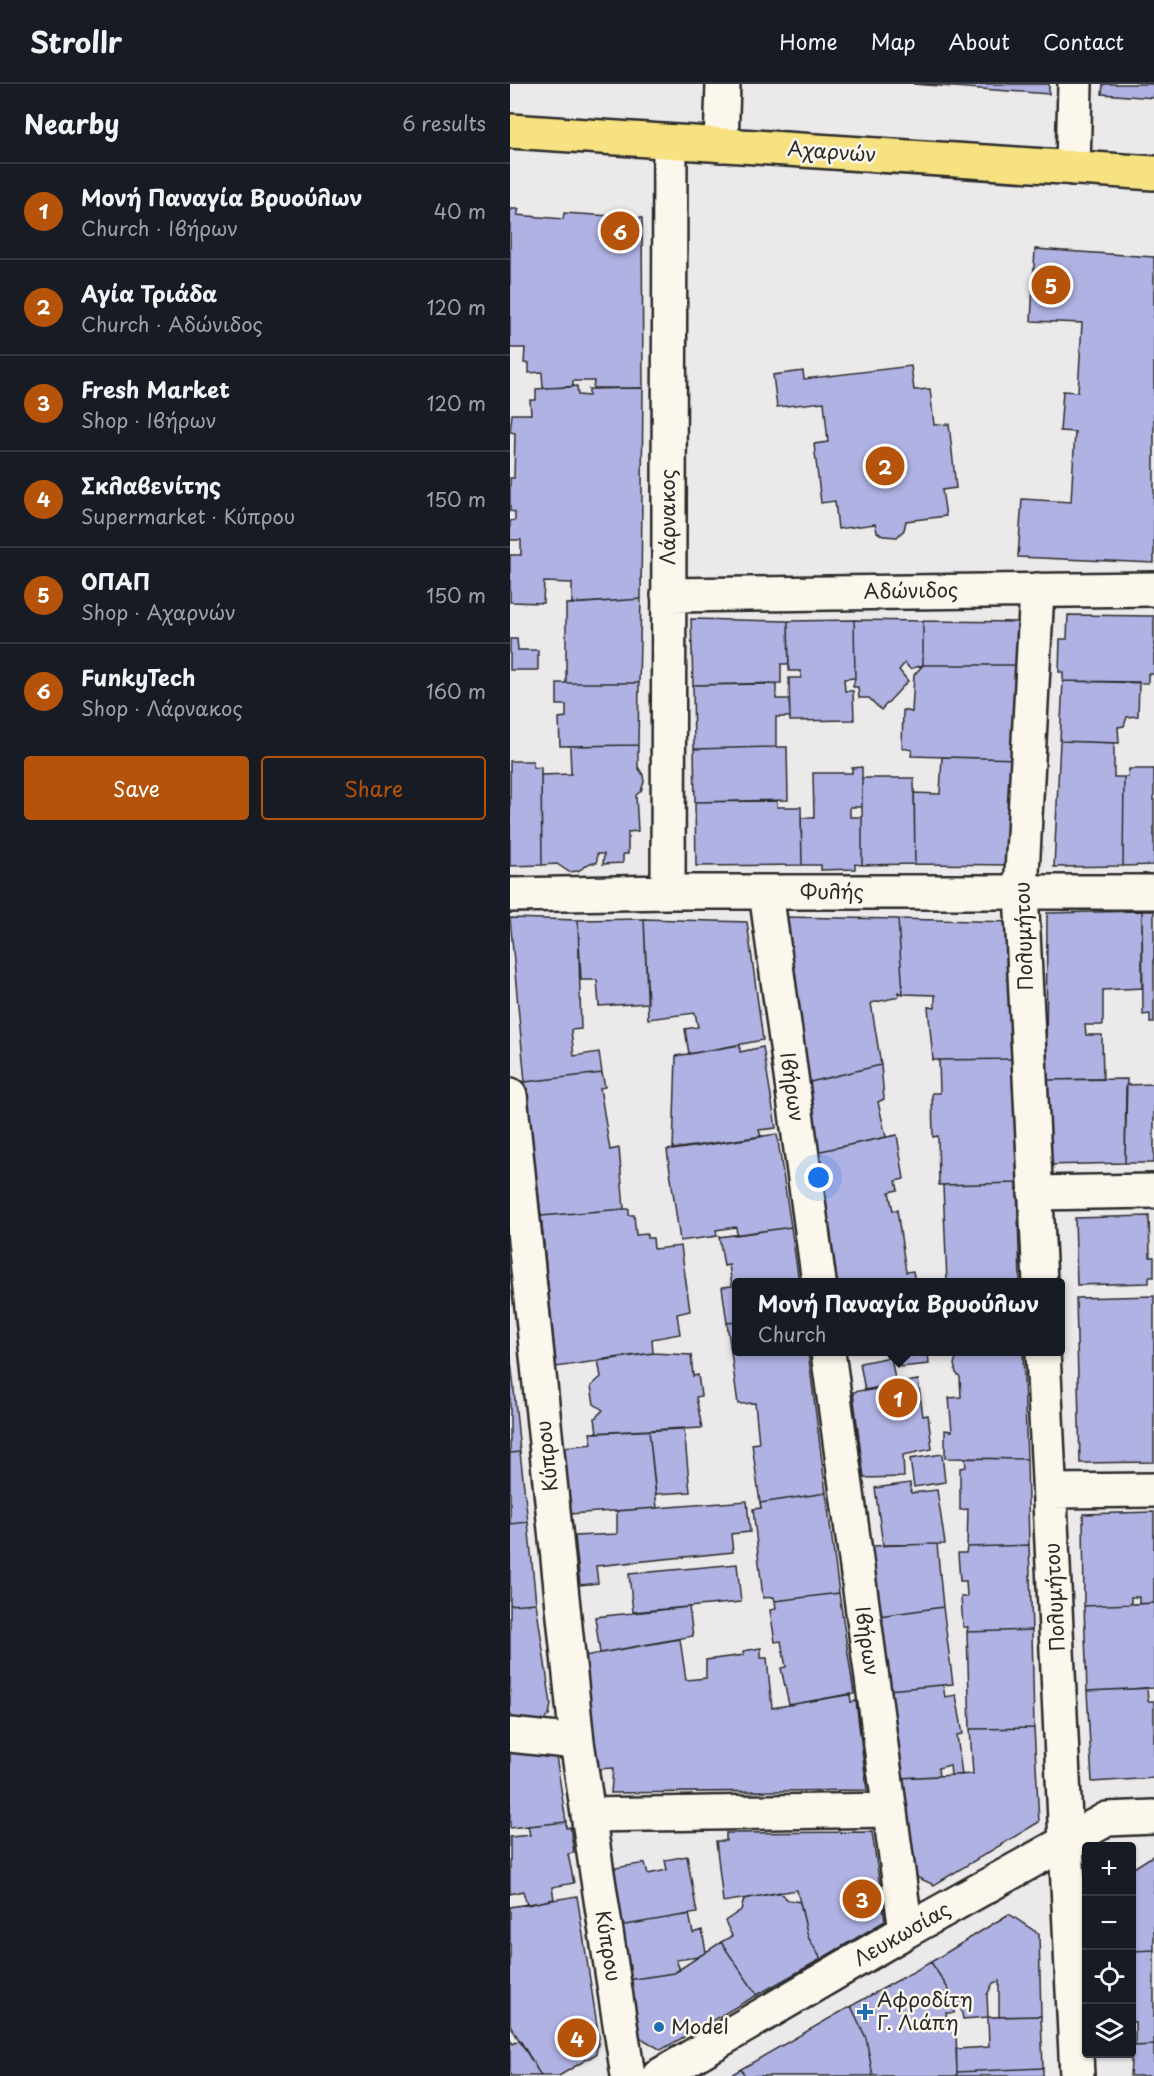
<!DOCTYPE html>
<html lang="en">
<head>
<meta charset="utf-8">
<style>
	:root { --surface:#171b24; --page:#242831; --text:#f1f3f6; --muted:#9ea1a6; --line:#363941; --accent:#b45309 }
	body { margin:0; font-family:"Playpen Sans",sans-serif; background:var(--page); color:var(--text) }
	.controls { position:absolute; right:18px; bottom:18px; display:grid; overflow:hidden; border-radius:6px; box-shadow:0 2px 4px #0004 }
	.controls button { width:54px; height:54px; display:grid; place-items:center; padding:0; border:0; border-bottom:2px solid var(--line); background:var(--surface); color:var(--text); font:30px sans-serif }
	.you { position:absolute; left:309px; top:1094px; width:21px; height:21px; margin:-15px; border:4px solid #fff; border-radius:50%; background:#1a73e8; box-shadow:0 0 0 9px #1a73e833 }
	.badge { display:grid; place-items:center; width:39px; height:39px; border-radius:50%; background:var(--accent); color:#fff; font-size:20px; font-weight:700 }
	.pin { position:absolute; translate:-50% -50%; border:3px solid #fff; box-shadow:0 2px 6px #0006 }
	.popup { position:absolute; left:222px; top:1194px; width:333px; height:78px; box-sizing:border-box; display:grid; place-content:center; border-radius:6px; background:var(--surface); filter:drop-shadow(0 2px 4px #0005); font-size:20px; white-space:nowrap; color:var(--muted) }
	.popup b { font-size:22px; color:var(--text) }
	.popup::after { content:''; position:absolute; left:50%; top:100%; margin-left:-12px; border:12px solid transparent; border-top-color:var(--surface) }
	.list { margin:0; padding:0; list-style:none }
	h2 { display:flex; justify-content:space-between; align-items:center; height:78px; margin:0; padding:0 24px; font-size:26px }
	h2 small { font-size:20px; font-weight:400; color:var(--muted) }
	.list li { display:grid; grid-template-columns:39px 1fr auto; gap:18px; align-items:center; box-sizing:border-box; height:96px; padding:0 24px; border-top:2px solid var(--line) }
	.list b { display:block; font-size:22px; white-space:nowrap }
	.list p { margin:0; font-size:20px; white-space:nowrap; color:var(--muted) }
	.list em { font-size:20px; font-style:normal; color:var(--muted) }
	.actions { display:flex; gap:12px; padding:18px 24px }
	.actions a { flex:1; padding:14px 0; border:2px solid var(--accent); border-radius:6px; text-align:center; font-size:21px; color:var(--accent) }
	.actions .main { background:var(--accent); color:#fff }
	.icon { flex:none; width:33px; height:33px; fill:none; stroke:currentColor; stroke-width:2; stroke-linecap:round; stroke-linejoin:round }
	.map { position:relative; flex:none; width:644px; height:1992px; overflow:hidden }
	header { display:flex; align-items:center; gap:36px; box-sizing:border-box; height:84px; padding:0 30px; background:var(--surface); border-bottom:2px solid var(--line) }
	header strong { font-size:28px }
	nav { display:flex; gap:33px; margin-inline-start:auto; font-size:21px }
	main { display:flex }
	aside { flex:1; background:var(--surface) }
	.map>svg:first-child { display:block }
	.building { fill:#b0b2e4; stroke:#2b2b2b; stroke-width:1.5 }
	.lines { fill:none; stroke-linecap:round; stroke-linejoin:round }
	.street-casing { stroke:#2b2b2b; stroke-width:38 }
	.primary-casing { stroke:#2b2b2b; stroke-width:38 }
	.street { stroke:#fbf7ec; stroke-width:33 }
	.primary { stroke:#f7e281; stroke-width:33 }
	.poi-dot { fill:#1f6fb2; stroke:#fbf7ec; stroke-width:2 }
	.labels { text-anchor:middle; stroke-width:5; stroke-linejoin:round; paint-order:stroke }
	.street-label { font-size:20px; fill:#2b2b2b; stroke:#fbf7ec }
	.poi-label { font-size:20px; fill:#2b2b2b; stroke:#fbf7ec; text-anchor:start }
</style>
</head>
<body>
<header>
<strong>Strollr</strong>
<nav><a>Home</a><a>Map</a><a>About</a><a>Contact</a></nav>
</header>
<main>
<aside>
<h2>Nearby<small>6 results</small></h2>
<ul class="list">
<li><span class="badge">1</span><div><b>Μονή Παναγία Βρυούλων</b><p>Church · Ιβήρων</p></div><em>40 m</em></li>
<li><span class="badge">2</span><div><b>Αγία Τριάδα</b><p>Church · Αδώνιδος</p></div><em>120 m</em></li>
<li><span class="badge">3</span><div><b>Fresh Market</b><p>Shop · Ιβήρων</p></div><em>120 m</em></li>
<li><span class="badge">4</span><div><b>Σκλαβενίτης</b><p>Supermarket · Κύπρου</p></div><em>150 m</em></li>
<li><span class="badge">5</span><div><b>ΟΠΑΠ</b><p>Shop · Αχαρνών</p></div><em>150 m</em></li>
<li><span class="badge">6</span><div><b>FunkyTech</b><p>Shop · Λάρνακος</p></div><em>160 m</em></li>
</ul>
<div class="actions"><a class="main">Save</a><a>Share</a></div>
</aside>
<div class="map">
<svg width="644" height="1992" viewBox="0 0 644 1992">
	<rect width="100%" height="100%" fill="#ece9ea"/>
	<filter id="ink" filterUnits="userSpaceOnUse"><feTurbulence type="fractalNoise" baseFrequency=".0167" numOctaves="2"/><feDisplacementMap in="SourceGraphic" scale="12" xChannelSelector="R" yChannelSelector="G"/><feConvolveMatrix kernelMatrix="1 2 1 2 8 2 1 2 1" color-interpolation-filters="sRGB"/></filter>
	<g filter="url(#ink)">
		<path class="building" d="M403 0H539V10Z
			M593 0H644V14L592 10Z
			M0 125H9L7 131 53 135 54 129 132 134 133 304H83L84 297H63V303L33 304 32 288 19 289V279H14L15 264H0Z
			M525 165 644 173V479L508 473 512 415 561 418 565 348 550 347 553 307 568 308 572 239 521 237Z
			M401 282 404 306 420 305 424 341 439 340 446 404 432 406 436 432 396 437 394 446 387 453 373 452 367 448 365 440 328 445 325 417 311 419 304 360 318 358 314 318 267 323 263 291 293 287 294 295Z
			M67 302 68 311 79 312V305L133 304 131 515 62 520V499L34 498 33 519 0 518V471H11V456H0V437L5 436V428L0 427V394H4L5 349 0 348 2 330H21L20 316H26V305Z
			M131 515 129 599H56V520Z
			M558 531 644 532V590H638V599L553 597V588H549L550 555H557Z
			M181 535 278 537 279 580H271V599L183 601Z
			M344 536 345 594 334 595 335 607H343L344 636 280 637 279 594H291V587H279L278 537Z
			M344 536 413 537V581L400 585 395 579 389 586 398 597 371 626 359 614H349L348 603H343L345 594Z
			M413 537 515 538V581H413Z
			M0 555H7L8 566H28V586H0Z
			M413 581H515L509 675 401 672 402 666 392 664 393 626 402 628 404 591Z
			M553 597 629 598 628 632 617 633 614 642 608 643 609 659 550 657Z
			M47 599H129L128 661 50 662 49 634 56 633V621H47Z
			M266 600V615H279L280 633H266V663L184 665 183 601Z
			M550 657 604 659V693H614L613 782 544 783Z
			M128 661V683L133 691 134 698 131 707 126 711 128 747 118 748V770H113V779L93 780 94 770H87V779H80L68 787 59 788 47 780 32 781 31 691 61 690 60 662Z
			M266 663H277L278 716 185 718 184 665Z
			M432 673 509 675 505 781 405 780 404 709 430 710Z
			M0 677H23V684L31 683 32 781 0 782Z
			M352 683V723H340V733H352V781L345 780V785L311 786V781H292L291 734H304L303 689H342V684Z
			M619 685H644V781L613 782 614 693H618Z
			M352 694H404L405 780 352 781Z
			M267 717V723H291L292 781 186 782 185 718Z
			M632 827V904L593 906V941H575L576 951H592L593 995 536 996 537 829Z
			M632 827H644V939H640V930L633 931Z
			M271 833 388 835 393 910 388 908 389 913 361 919 371 981 296 999Z
			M0 834 68 836 71 945 61 946 64 972 89 968 92 989 15 998Z
			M134 835 138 919 89 922 87 896H71L68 836Z
			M134 835 237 838 253 956 179 970 175 945 188 943 185 929 138 935Z
			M388 835 502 838 506 975 423 976 418 923 425 924V911L393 910Z
			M230 961V968L253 963 266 1044 249 1046 251 1053 163 1066 166 972Z
			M506 975 507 1099 429 1101 428 1052 423 1053 422 1009H430L429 976Z
			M371 981 374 1015 368 1018 376 1053 306 1068 296 999Z
			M92 989 95 1003 90 1004 100 1066 109 1064 114 1125 31 1132 15 998Z
			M617 995 615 1079 537 1081 536 996Z
			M644 1000V1079H615L616 1001Z
			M267 1050 281 1143 227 1151 226 1143 206 1146 207 1152 170 1157 157 1066Z
			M387 1051 394 1095 386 1097 388 1106 379 1108 383 1127 387 1126 396 1188 403 1187 405 1198H326L306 1068Z
			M507 1099 510 1198H437L433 1101Z
			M114 1125H119V1131H124L126 1151 137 1150V1154H143L144 1165 171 1162 180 1227 167 1230 170 1250 142 1255 143 1269 46 1283 31 1132Z
			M639 1132 640 1173H644V1193H639V1199L567 1201 565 1134Z
			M281 1143 289 1198H226V1238L217 1239 212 1203 222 1202 219 1181 214 1182 209 1153Z
			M644 1212V1378L570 1379 566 1214Z
			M226 1238V1268H298L316 1409 250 1419 242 1360 249 1359 245 1319 228 1320 217 1239Z
			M0 1268 3 1295H0Z
			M388 1268H418L419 1280 390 1283Z
			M457 1268H513L517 1375 435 1374V1346L442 1347 439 1314 451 1313 450 1293 446 1289 444 1280 446 1274 458 1272Z
			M143 1269 181 1271 183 1292 188 1291 191 1312 186 1313 192 1344 87 1349 85 1334 93 1326 84 1320 81 1302 91 1293 88 1276Z
			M381 1273 386 1301 355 1307 350 1279Z
			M0 1295H3L10 1368 0 1369Z
			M408 1296 413 1332 418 1331 422 1365 393 1371 394 1393 354 1394 343 1308Z
			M174 1344 180 1408 146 1410 139 1346Z
			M139 1346 147 1424 59 1430 54 1363 82 1360 80 1349Z
			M10 1368 18 1438 0 1440V1369Z
			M432 1370 435 1398 404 1403 400 1375Z
			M455 1374 517 1375 519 1461 457 1463 458 1425 450 1426V1384L456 1383Z
			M400 1399 401 1409 427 1406 435 1460 373 1461 365 1404Z
			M316 1409 329 1509 265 1517 264 1513 253 1514 243 1425 251 1424 250 1419Z
			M237 1417 240 1448 221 1450 223 1468 86 1482 88 1499 70 1501 65 1452 107 1450V1427Z
			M644 1428V1519L629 1520V1513H621V1520L574 1522 573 1430Z
			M18 1438 26 1519 0 1521V1440Z
			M427 1460 433 1523 369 1532 360 1462Z
			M519 1461 522 1546 457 1548 458 1543H453L451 1513H457L456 1497H450L448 1469H456L457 1463Z
			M227 1480 231 1518 123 1528 119 1490Z
			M329 1509 344 1610 279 1621 271 1584 276 1583 271 1557 265 1558 260 1526 266 1525 265 1517Z
			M26 1519 41 1620 39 1631 34 1636 0 1635V1521Z
			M644 1519V1604L577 1607 574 1522Z
			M179 1523 183 1552 90 1569 85 1533Z
			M433 1523 443 1600 378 1606 369 1532Z
			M522 1546 524 1644 460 1645 457 1548Z
			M170 1555 176 1596 196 1594V1576L234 1571 233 1567 251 1564V1574H257L262 1624 340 1610 341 1618 346 1617 357 1706 101 1709 103 1684 87 1685 74 1572Z
			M433 1601 435 1613 446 1611 453 1650 447 1651 452 1691H441L440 1681 428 1684 429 1692 389 1694 378 1606Z
			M637 1604 638 1617H644V1694L582 1698 577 1607Z
			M524 1644 529 1738 424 1801 404 1792 389 1694 463 1690 460 1645Z
			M0 1662 46 1672 56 1738 0 1744Z
			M56 1738V1744L60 1743 64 1769 58 1770 64 1799 42 1803 44 1815 17 1821 13 1807 0 1810V1753L20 1751 18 1742Z
			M362 1748 375 1837 311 1875 298 1853 287 1806 213 1818 206 1757H216V1749Z
			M644 1771V1866L622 1867V1785Z
			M177 1772 187 1829 109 1842 99 1785 135 1779 138 1790 157 1786 155 1776Z
			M270 1808 278 1816 290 1818 298 1853 311 1875 247 1911 211 1858 222 1852 215 1837 231 1826 234 1815Z
			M67 1812 89 1954 86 1970 49 1992H31L0 1941V1823Z
			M179 1830 183 1849 192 1846 196 1868 188 1873 166 1876 170 1886 164 1889 118 1896 109 1842Z
			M499 1830 529 1850 531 1932 489 1933V1897L483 1899 477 1911 478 1933 453 1935 451 1925 421 1878Z
			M211 1858 247 1911 151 1966 126 1951 118 1896 164 1889Z
			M644 1866V1961L625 1962V1938H622V1867Z
			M421 1878 444 1914V1929H436L438 1943 446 1941 447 1992H363L356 1954 341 1922Z
			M341 1922 356 1954 363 1992H235L231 1985Z
			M531 1932 533 1984 447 1988 446 1965 479 1963 478 1933Z
			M0 1956 3 1960 10 1956 31 1992H0Z
			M644 1961V1992H620L622 1962Z
			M533 1984V1992H447V1988Z
			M231 1985 235 1992H219Z"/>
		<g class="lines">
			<g class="street-casing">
				<path id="street" d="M211 61 213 0
					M563 84 565 0
					M527 506 511 808 530 1198
					M158 511 644 505
					M158 808 160 58
					M256 808 309 1198
					M0 811 158 808H644
					M0 1011 67 1658 118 1992
					M525 1109 644 1107
					M318 1268 396 1847
					M533 1268 567 1992
					M540 1407 644 1406
					M0 1651 67 1658
					M78 1731 380 1726
					M149 1992 396 1847 597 1735 644 1733"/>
			</g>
			<g class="primary-casing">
				<path id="primary" d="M0 47 644 89"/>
			</g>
			<use href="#street" class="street"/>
			<use href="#primary" class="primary"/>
		</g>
	</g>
	<g class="poi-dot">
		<path d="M352 1919h6v6h6v6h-6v6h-6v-6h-6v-6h6z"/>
		<circle cx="149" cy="1943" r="6"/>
	</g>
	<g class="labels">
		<g class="street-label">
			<text transform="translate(322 68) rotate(4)" y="7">Αχαρνών</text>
			<text transform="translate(158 433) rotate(-90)" y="7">Λάρνακος</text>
			<text transform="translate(401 507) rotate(-1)" y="7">Αδώνιδος</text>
			<text x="322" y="815">Φυλής</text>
			<text transform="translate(514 852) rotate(-92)" y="7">Πολυμήτου</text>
			<text transform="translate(282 1003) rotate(82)" y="7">Ιβήρων</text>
			<text transform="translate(37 1372) rotate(-96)" y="7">Κύπρου</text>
			<text transform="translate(545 1513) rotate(-93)" y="7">Πολυμήτου</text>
			<text transform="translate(357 1557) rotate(82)" y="7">Ιβήρων</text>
			<text transform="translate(392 1850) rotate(-30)" y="7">Λευκωσίας</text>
			<text transform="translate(98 1862) rotate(81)" y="7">Κύπρου</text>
		</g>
		<g class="poi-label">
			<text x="367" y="1923">Αφροδίτη<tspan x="367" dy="23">Γ. Λιάπη</tspan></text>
			<text x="161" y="1950">Model</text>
		</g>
	</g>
</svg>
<div class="controls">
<button>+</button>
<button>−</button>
<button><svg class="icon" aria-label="locate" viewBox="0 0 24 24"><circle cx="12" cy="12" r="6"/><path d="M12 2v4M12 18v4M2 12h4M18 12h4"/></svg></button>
<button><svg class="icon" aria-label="layers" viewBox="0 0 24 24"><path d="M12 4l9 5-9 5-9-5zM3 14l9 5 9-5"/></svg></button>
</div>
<div class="you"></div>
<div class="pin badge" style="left:388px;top:1314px">1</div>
<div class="popup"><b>Μονή Παναγία Βρυούλων</b>Church</div>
<div class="pin badge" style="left:375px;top:382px">2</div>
<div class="pin badge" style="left:352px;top:1815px">3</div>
<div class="pin badge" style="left:67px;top:1954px">4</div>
<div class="pin badge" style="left:541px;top:201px">5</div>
<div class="pin badge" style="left:110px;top:147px">6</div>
</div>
</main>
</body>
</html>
